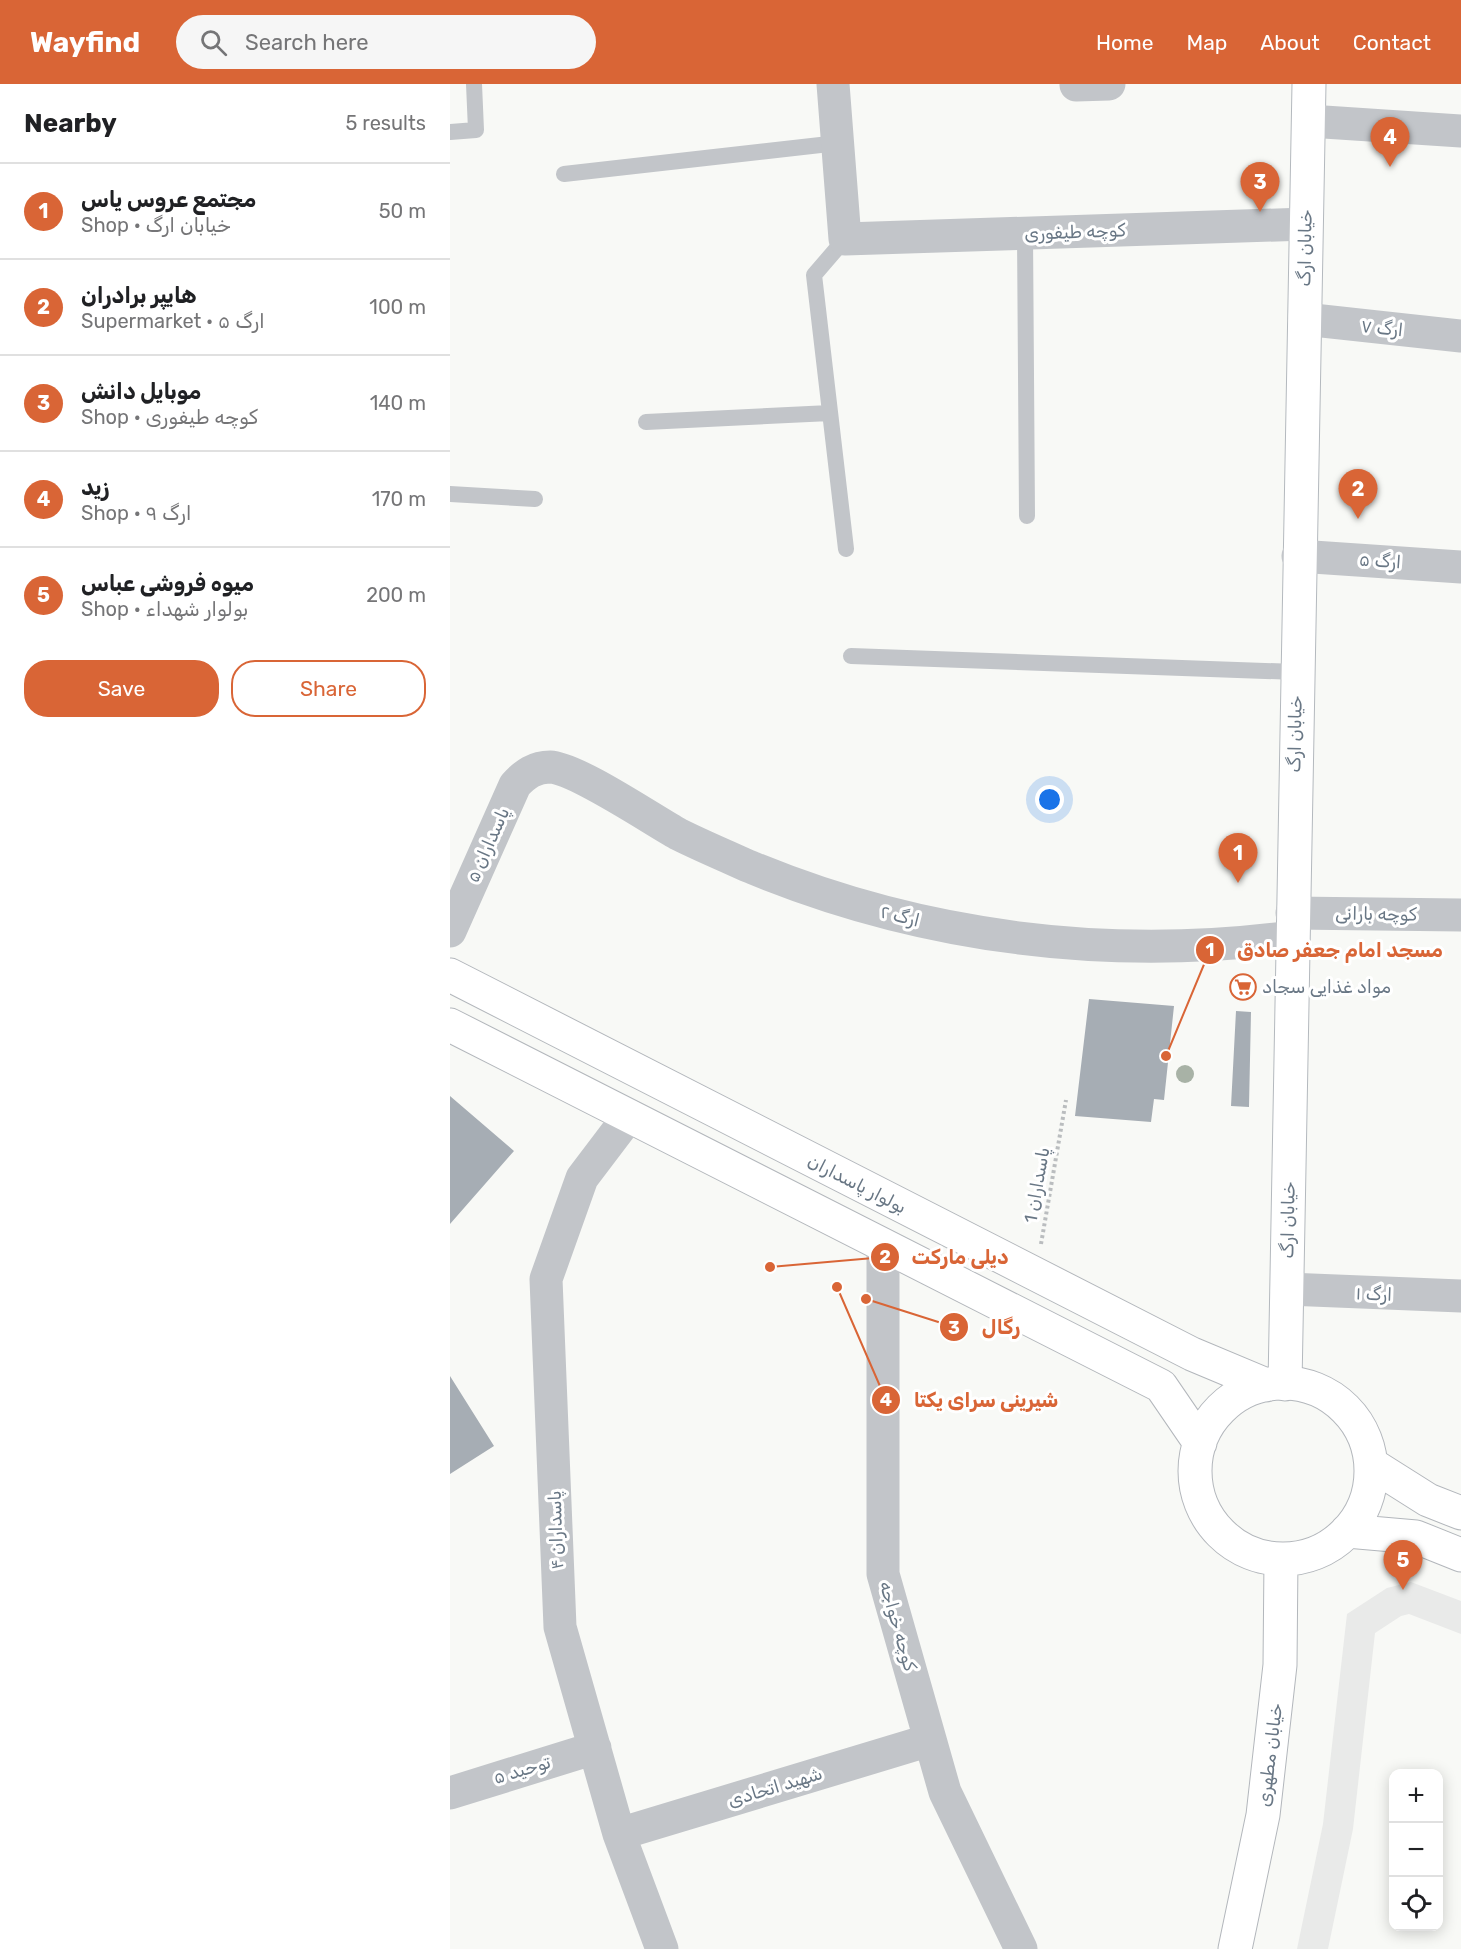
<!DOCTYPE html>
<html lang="en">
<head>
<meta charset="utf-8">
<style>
	:root { --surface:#fff; --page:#f6f6f6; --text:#202124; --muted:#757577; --line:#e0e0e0; --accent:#d96536 }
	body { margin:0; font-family:Rubik,"Noto Sans Arabic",sans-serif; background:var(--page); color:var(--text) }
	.controls { position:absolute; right:18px; bottom:18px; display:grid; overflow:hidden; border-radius:12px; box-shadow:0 3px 15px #0003 }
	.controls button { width:54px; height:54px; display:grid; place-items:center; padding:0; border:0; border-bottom:2px solid var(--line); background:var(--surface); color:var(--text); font:30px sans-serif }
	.you { position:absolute; left:600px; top:716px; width:21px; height:21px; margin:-15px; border:4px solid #fff; border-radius:50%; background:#1a73e8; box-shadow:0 0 0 9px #1a73e833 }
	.badge { display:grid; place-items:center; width:39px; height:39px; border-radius:50%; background:var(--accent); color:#fff; font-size:20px; font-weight:700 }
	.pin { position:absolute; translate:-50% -50px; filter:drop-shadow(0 2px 3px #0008) }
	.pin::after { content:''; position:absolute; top:32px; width:21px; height:18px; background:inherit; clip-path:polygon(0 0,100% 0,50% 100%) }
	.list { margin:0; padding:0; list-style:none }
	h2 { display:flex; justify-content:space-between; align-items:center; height:78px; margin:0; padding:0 24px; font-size:26px }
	h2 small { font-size:20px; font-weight:400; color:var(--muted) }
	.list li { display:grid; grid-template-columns:39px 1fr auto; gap:18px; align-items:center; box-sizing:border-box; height:96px; padding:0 24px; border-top:2px solid var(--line) }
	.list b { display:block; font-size:22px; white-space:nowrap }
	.list p { margin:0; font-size:20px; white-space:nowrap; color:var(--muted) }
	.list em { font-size:20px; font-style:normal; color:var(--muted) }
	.actions { display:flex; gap:12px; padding:18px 24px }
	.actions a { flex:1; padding:14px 0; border:2px solid var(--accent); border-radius:24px; text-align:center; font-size:21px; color:var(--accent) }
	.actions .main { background:var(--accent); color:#fff }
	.icon { flex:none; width:33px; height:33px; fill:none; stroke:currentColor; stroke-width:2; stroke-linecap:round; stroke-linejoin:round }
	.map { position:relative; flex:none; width:1011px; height:1865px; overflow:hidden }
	header { display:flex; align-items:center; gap:36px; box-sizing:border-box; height:84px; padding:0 30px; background:var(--accent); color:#fff }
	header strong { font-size:28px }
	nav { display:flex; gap:33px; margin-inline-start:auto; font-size:21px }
	.search { width:420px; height:54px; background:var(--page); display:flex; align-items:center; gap:15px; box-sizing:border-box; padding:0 21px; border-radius:33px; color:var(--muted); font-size:22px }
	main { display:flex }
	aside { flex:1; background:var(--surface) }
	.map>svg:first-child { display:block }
	.built { fill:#e9eae9 }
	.building { fill:#a6adb4 }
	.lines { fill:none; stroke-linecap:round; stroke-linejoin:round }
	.secondary-casing { stroke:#b4b9be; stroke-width:35 }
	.primary-casing { stroke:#b3b7bc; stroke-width:35 }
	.path { stroke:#babdbf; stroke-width:4; stroke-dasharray:3 3; stroke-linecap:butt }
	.service { stroke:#c2c5c9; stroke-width:16 }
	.minor { stroke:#c2c5c9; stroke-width:33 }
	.secondary { stroke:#fff; stroke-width:33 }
	.primary { stroke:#fff; stroke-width:33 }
	.tree { fill:#a8b2a6 }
	.labels { text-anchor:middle; stroke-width:6; stroke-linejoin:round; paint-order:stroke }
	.street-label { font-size:18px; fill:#697785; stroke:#fff }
	.poi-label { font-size:18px; fill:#697785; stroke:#fff; text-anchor:start }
	.leader { fill:none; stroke:#d96536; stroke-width:2 }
	.callout-dot { fill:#d96536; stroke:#fff; stroke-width:2 }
	.mark-label { font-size:18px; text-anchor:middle; font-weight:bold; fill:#fff }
	.callout-label { font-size:20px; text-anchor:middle; font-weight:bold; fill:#d96536; stroke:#fff; stroke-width:6; stroke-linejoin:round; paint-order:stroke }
</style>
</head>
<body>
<header>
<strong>Wayfind</strong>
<div class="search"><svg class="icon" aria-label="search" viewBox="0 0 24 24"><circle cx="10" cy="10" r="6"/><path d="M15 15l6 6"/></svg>Search here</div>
<nav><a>Home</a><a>Map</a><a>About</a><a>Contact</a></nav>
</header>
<main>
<aside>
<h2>Nearby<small>5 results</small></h2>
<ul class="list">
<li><span class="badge">1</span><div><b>مجتمع عروس یاس</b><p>Shop · خیابان ارگ</p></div><em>50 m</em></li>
<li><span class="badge">2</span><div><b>هایپر برادران</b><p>Supermarket · ارگ ۵</p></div><em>100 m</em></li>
<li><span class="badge">3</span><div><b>موبایل دانش</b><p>Shop · کوچه طیفوری</p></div><em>140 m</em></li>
<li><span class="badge">4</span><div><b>زید</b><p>Shop · ارگ ۹</p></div><em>170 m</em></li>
<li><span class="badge">5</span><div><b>میوه فروشی عباس</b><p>Shop · بولوار شهداء</p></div><em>200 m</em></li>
</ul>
<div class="actions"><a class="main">Save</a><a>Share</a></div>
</aside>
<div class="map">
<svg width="1011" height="1865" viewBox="0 0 1011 1865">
	<rect width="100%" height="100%" fill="#f8f9f6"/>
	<path class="built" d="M961 1498 1011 1517V1550L959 1530 951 1532 925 1549 903 1745 878 1865H847L873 1740 897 1530 937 1504Z"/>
	<path class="building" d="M639 915 724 922 714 1016 704 1015 701 1038 625 1032Z
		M786 927 801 928 799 1023 781 1022Z
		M0 1012 64 1067 0 1140Z
		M0 1292 44 1362 0 1390Z"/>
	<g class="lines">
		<g class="secondary-casing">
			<path id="secondary" d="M835 1300 859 0"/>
		</g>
		<g class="primary-casing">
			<path id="primary" d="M0 891 742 1270 816 1301
				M0 941 711 1302 750 1359
				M745 1387a88 88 0 1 1 176 0a88 88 0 1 1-176 0Z
				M921 1380 978 1416 1011 1429
				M897 1447 966 1453 1011 1471
				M785 1865 813 1731 830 1581 831 1475"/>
		</g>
		<path class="path" d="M591 1160 616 1016"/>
		<path class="service" d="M0 48 26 46 24 0
			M114 90 388 59
			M575 150 577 432
			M395 155 364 191 396 465
			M196 338 380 329
			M0 410 85 415
			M401 572 846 588"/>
		<path class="minor" d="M383 0 395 155 856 140
			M626 1 659 0
			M859 37 1011 47
			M854 235 1011 252
			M848 472 1011 483
			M842 829 1011 831
			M0 847 65 701C75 690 85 683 100 683 126 684 201 735 228 750 252 762 278 773 303 784 473 854 659 877 841 853
			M179 1032 132 1094 96 1195 110 1543 169 1750 212 1865
			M433 1161V1490L495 1708 571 1865
			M837 1205 1011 1212
			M0 1709 145 1664
			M169 1750 480 1656"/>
		<use href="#secondary" class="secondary"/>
		<use href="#primary" class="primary"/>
	</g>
	<circle class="tree" cx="735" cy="990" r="9"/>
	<defs>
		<g id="supermarket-ring" transform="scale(1.35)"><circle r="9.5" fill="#fff" stroke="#d96536" stroke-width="1.5"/><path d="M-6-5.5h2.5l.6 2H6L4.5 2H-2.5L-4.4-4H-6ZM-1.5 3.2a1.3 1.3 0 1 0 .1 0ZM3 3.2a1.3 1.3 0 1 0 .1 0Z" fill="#d96536"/></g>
	</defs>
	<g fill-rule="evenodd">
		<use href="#supermarket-ring" x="793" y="903"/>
	</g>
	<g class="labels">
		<g class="street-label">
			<text transform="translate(625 148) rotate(-2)" y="6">کوچه طیفوری</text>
			<text transform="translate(855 164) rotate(-89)" y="6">خیابان ارگ</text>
			<text transform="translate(932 244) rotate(6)" y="6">ارگ ۷</text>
			<text transform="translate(930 477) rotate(4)" y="6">ارگ ۵</text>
			<text transform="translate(845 650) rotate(-89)" y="6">خیابان ارگ</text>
			<text transform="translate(38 761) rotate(-66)" y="6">پاسداران ۵</text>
			<text transform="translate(926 830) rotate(1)" y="6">کوچه بارانی</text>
			<text transform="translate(450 832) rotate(14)" y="6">ارگ ۲</text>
			<text transform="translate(407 1100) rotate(27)" y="6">بولوار پاسداران</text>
			<text transform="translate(587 1101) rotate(-80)" y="6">پاسداران 1</text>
			<text transform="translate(838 1136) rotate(-89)" y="6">خیابان ارگ</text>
			<text transform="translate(924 1210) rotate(2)" y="6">ارگ ۱</text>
			<text transform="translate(106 1446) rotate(-92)" y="6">پاسداران ۴</text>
			<text transform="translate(448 1542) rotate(74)" y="6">کوچه خواجه</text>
			<text transform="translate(820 1671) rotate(-83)" y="6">خیابان مطهری</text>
			<text transform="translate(72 1686) rotate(-17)" y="6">توحید ۵</text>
			<text transform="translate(325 1703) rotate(-17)" y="6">شهید اتحادی</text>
		</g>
		<g class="poi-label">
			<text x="812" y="909">مواد غذایی سجاد</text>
		</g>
	</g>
	<path class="leader" d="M716 972L760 866M320 1183L435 1173M416 1215L504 1243M387 1203L436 1316"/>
	<g class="callout-dot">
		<circle cx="716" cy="972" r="6"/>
		<circle cx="320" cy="1183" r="6"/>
		<circle cx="416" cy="1215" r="6"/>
		<circle cx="387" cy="1203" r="6"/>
		<circle cx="760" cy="866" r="15"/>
		<circle cx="435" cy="1173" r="15"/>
		<circle cx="504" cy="1243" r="15"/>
		<circle cx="436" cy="1316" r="15"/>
	</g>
	<g class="mark-label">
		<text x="760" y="872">1</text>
		<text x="435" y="1179">2</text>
		<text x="504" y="1250">3</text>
		<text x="436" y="1322">4</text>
	</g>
	<g class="callout-label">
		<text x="890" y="873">مسجد امام جعفر صادق</text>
		<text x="510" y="1180">دیلی مارکت</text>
		<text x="551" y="1250">رگال</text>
		<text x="536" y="1323">شیرینی سرای یکتا</text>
	</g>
</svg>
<div class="controls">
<button>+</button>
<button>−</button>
<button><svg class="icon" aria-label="locate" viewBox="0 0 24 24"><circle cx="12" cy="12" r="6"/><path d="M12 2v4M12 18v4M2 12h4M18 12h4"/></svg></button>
</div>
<div class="you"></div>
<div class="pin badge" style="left:788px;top:799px">1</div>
<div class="pin badge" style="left:908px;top:435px">2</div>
<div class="pin badge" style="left:810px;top:128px">3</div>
<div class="pin badge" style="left:940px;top:83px">4</div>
<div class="pin badge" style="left:953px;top:1506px">5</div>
</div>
</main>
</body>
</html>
